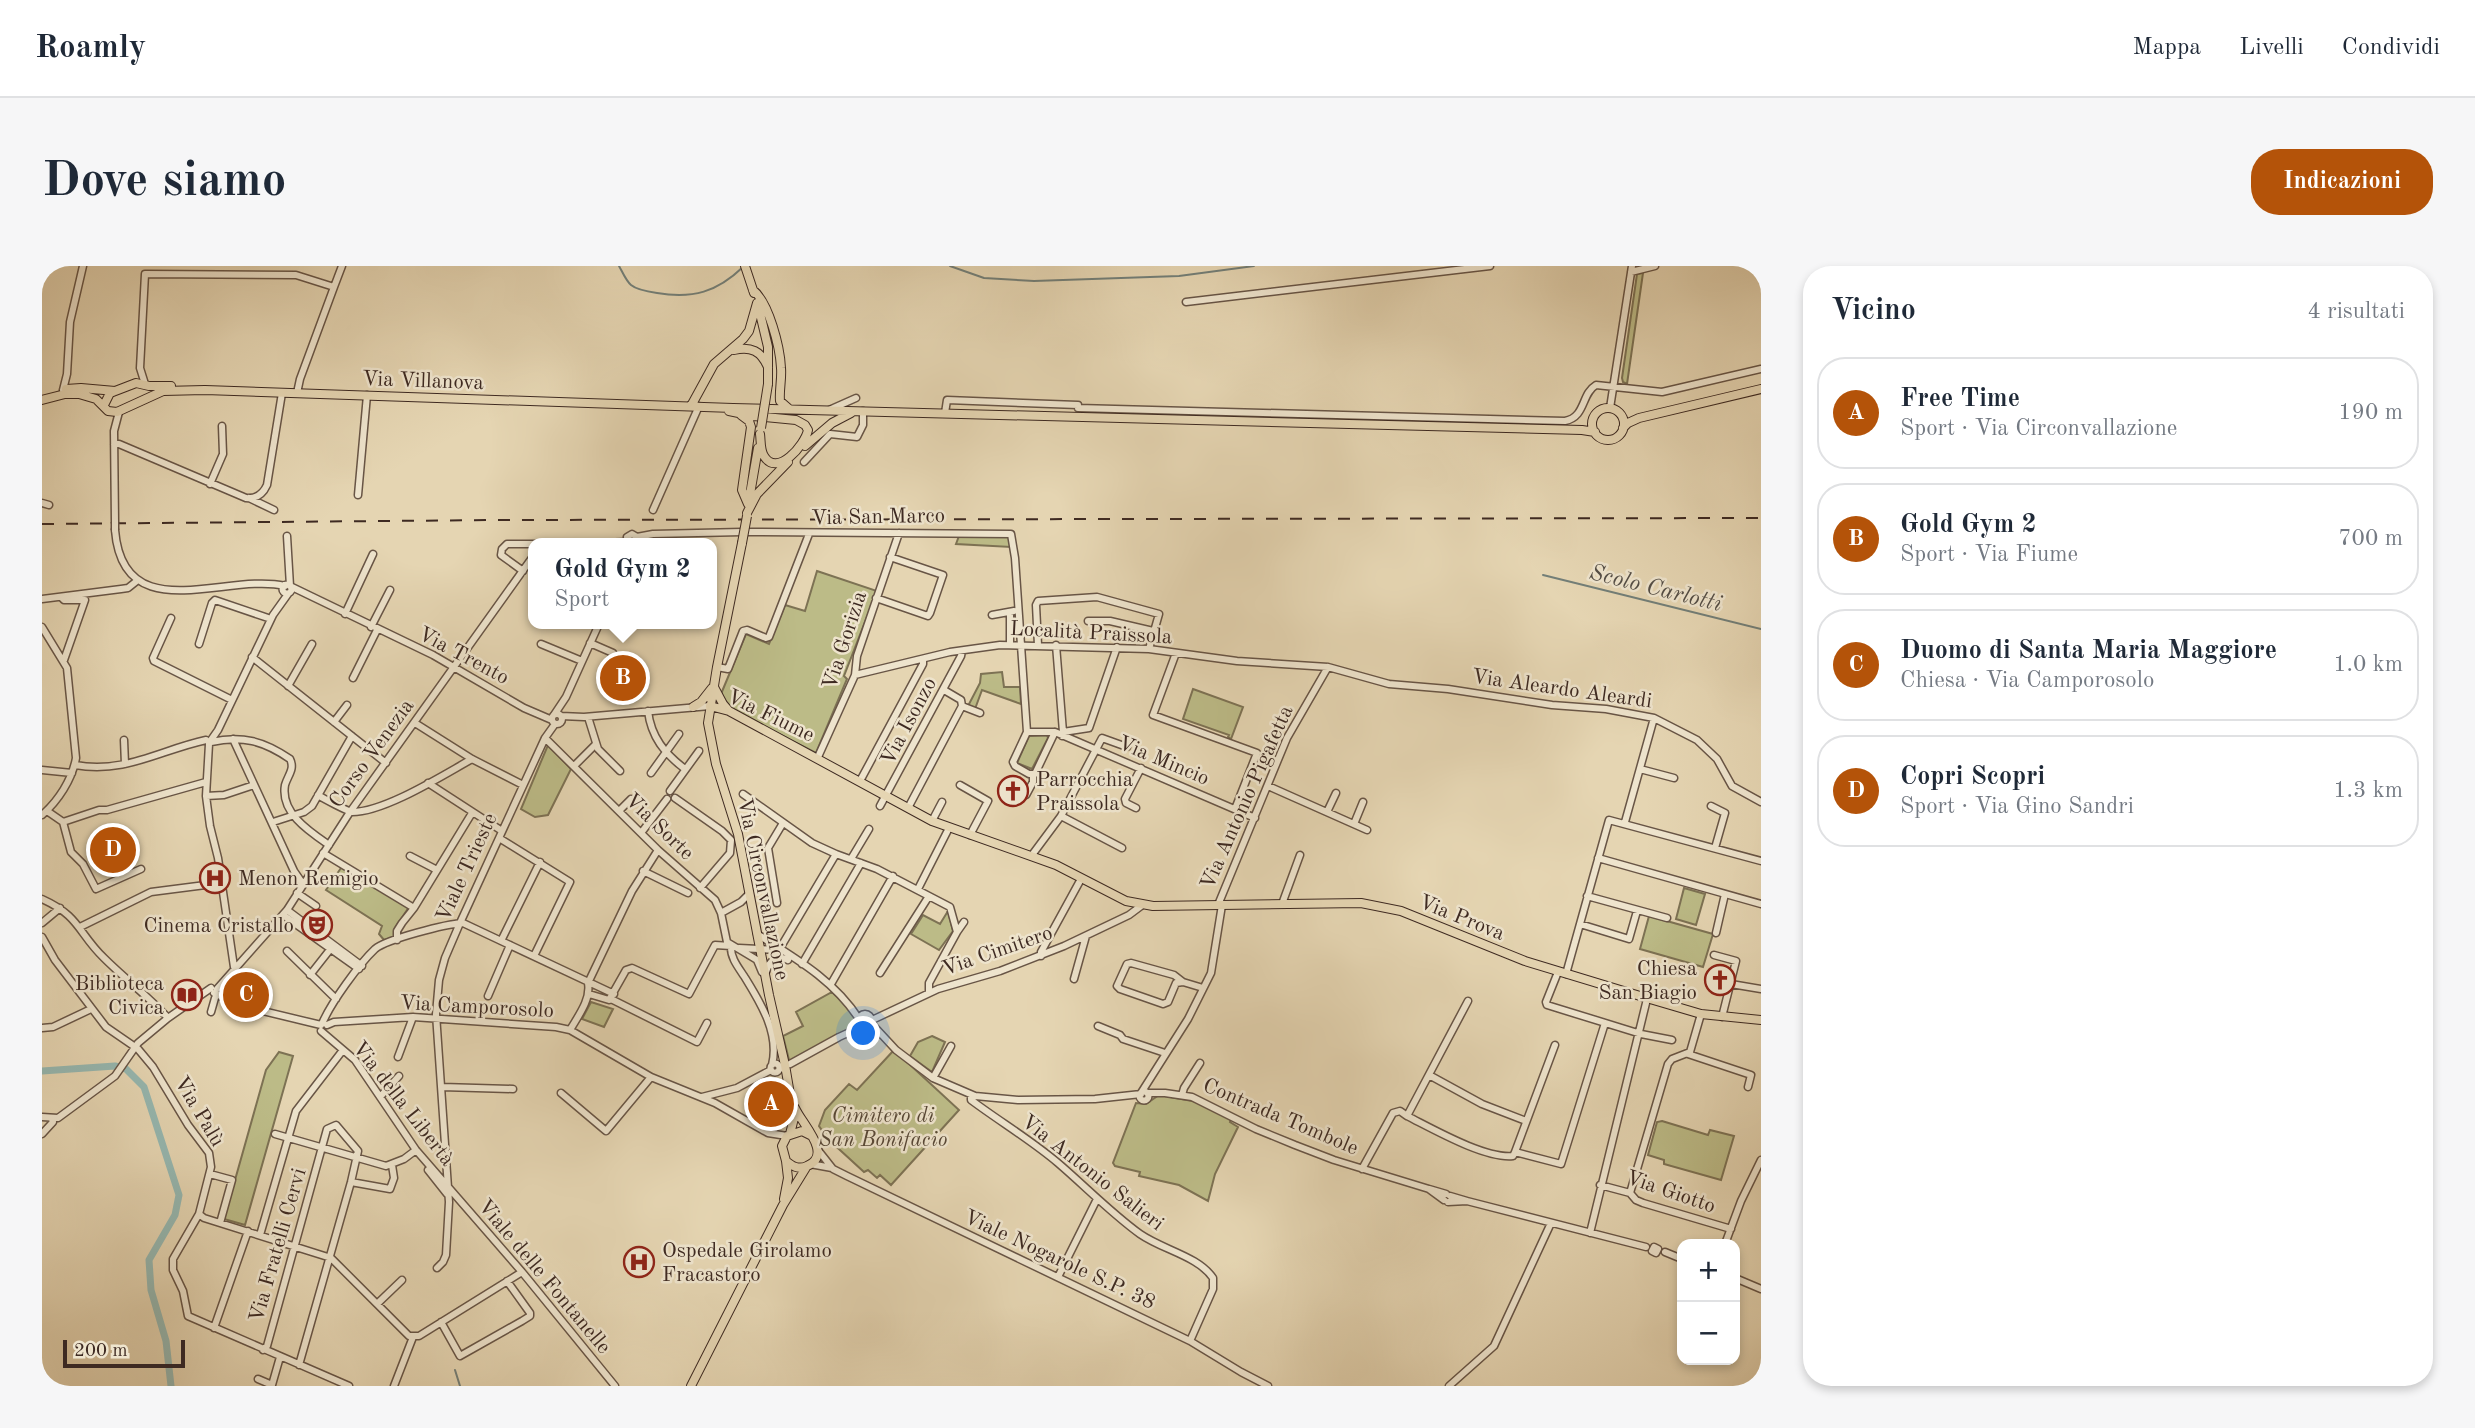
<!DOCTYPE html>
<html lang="it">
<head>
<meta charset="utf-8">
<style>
	:root { --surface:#fff; --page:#f6f6f7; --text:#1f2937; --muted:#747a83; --line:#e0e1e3; --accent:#b45309 }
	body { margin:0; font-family:"Old Standard TT",serif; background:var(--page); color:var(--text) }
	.controls { position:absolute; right:21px; bottom:21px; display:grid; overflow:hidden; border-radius:14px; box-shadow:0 4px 10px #0003 }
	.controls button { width:63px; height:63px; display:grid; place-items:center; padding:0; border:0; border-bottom:2px solid var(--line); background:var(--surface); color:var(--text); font:35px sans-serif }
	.scale { position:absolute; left:21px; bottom:18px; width:122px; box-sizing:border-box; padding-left:7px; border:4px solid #3e2a22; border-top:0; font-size:19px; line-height:24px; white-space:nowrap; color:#3e2a22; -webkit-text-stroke:5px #eee4cd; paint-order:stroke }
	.you { position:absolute; left:822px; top:768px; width:24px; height:24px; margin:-18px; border:5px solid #fff; border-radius:50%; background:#1a73e8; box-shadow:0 0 0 10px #1a73e833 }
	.badge { display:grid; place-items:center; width:46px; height:46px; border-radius:50%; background:var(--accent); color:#fff; font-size:23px; font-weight:700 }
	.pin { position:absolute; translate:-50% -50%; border:4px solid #fff; box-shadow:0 2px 7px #0006 }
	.popup { position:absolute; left:486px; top:272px; width:189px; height:91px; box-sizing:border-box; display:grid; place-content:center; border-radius:14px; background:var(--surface); filter:drop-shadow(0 2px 5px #0005); font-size:23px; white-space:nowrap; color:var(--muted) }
	.popup b { font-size:26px; color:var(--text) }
	.popup::after { content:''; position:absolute; left:50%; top:100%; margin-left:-14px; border:14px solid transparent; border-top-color:var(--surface) }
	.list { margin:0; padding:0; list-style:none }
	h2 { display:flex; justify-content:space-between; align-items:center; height:91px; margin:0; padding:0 28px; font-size:30px }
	h2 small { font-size:23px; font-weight:400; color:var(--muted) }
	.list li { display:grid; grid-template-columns:46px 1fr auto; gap:21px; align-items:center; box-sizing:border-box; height:112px; margin:0 14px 14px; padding:0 14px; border:2px solid var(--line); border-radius:28px }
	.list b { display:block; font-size:26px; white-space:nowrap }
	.list p { margin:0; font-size:23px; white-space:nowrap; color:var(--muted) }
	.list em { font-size:23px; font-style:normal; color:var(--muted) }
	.map { position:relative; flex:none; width:1719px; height:1120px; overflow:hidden; border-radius:28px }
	header { display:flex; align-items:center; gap:42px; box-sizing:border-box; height:98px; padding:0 35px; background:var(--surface); border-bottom:2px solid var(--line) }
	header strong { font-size:33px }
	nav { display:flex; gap:38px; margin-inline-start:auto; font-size:24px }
	.intro { display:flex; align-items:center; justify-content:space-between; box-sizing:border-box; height:168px; padding:0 42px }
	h1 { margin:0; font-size:49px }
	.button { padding:18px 32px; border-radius:28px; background:var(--accent); color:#fff; font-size:24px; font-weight:700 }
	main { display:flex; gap:42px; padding:0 42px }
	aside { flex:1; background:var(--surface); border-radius:28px; box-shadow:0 4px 10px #0003 }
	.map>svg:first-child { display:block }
	.green { fill:#bcbb87; stroke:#7d7254; stroke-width:2 }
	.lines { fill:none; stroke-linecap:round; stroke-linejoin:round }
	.stream { stroke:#737f78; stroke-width:2 }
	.river { stroke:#96b8b1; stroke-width:7 }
	.minor-casing { stroke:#685546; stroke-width:9 }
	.major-casing { stroke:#3e2a22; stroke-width:10 }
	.minor { stroke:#eee4cd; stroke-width:6 }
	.major { stroke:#e5d5b2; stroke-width:8 }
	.rail { stroke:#3e2a22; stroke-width:2; stroke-dasharray:12 12; stroke-linecap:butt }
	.minor-bridge-casing { stroke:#685546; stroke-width:9; stroke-linecap:butt }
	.major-bridge-casing { stroke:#3e2a22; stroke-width:10; stroke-linecap:butt }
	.minor-bridge { stroke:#eee4cd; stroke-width:6 }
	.major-bridge { stroke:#e5d5b2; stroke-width:8 }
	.labels { text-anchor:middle; stroke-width:5; stroke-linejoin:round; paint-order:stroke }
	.street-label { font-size:21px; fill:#3e2a22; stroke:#eee4cd }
	.poi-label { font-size:21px; fill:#3e2a22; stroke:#eee4cd; text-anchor:start }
	.park-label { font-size:21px; font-style:italic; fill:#574736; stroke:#eee4cd }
	.water-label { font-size:23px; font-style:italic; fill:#544e46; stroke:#eee4cd }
</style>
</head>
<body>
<header>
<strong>Roamly</strong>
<nav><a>Mappa</a><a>Livelli</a><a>Condividi</a></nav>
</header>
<div class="intro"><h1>Dove siamo</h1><a class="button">Indicazioni</a></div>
<main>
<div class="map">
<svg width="1719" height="1120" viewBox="0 0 1719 1120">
	<rect width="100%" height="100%" fill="#e5d5b2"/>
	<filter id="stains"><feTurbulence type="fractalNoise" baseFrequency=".00286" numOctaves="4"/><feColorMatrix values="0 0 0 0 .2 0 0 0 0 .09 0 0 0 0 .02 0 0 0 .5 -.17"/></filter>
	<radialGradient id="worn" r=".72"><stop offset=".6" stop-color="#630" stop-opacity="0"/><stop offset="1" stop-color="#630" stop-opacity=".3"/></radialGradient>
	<path class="green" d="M1601 7 1585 118 1581 116 1580 112 1595 8Z
		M917 270H965L968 272 969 281 914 278Z
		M775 305 835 325 802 410 805 413 774 487 690 444 679 428 704 368 727 378 743 339 763 345Z
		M960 406 962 421H978L979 438 940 424 933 443 926 440 938 417 939 408Z
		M1151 423 1201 441 1189 473 1186 471 1187 469 1141 453Z
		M1005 469 1006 472 990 503 975 497 987 470Z
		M506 479 529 503 506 549 493 551 479 543Z
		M301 599 367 641 353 662V671L342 674 337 668 340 660 284 624Z
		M1642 622 1663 628 1654 659 1634 653Z
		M906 645 911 665 897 684 869 668 881 649 898 658Z
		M1607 650 1671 668 1661 701 1598 683Z
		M790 726 810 745 815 757 797 771 748 798 741 770 761 760 754 746Z
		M549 736 571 743 562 761 540 753Z
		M890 770 903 776 890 806 868 790 876 776Z
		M852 784 917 844 849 919 838 909 835 912 826 904 822 906 786 873 777 860 783 844 807 818 815 824Z
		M237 786 251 790 203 959 182 953 224 804Z
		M1117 829 1156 836 1189 852 1188 856 1196 861 1173 908 1166 935 1137 919 1097 910 1098 906 1073 900 1071 897 1094 837 1104 838Z
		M1620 855 1666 869 1668 864 1692 870 1679 914 1622 898V894L1606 889 1615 856Z"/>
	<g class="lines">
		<path class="stream" d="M577 0C580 5 584 15 589 19 595 24 608 26 615 27 651 33 675 26 701 1
			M908 0 942 12 992 15 1137 10 1212 0
			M1501 309 1719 363
			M413 1104 418 1120"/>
		<path class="river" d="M0 805 73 800 84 803 102 821 137 929 133 949 107 994 109 1024 124 1075 129 1120"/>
		<g class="minor-casing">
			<path id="minor" d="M1589 6 1613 0
				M292 21 300 0
				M1144 36 1448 0
				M103 118 98 102 103 8 254 9 292 21 258 113 255 127
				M21 124 25 108 28 56 41 0
				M1568 142 1590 0
				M787 144 814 132
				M903 147 905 134 1036 139V142L1523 155C1544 151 1539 128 1554 119L1620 126 1719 103
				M72 178H77L204 232C214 233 221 228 225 219L240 127
				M762 196 788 168 815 171 821 159V145
				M168 218 181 188 180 160
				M316 229 325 129
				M207 232 232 244
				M0 237 7 239
				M611 244 657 140
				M73 256 72 165 77 146
				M73 264C81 364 184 306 243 320
				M706 266 969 268 973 292 985 466 971 496 973 500 987 508H993L1013 466
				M245 270 248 320
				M595 271 611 268 700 266
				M560 277 586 276
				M587 277 585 271 590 268 595 271 593 277
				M481 305 459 289 460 283 465 278H492
				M240.5 323a4.5 4.5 0 1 1 9 0a4.5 4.5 0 1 1-9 0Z
				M250 321 391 389 482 442 510 454
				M19 331 22 334H43L22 394
				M834 332 886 350 888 347 901 309 848 291
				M0 333 79 323 86 322 96 314
				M968 346V379
				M303 348 331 288
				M950 349 972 345
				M129 352 111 392 112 395 190 434
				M1046 355H1068L1111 365
				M0 361 25 402 34 492C30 514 16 535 0 549
				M329 361 348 324
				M548 377 571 387
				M157 378 170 337 173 334 229 353
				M499 378 540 395
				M996 379 994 339 996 335 1055 331 1117 348 1107 383
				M1014 379 1021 466
				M1134 387 1111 449 1215 487 1193 543
				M210 391 344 497
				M675 401 686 403 701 365 705 364 724 372 727 371 767 268
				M813 409 908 386 958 379 1107 383 1195 395 1286 401 1347 418 1406 423 1510 439 1564 443 1612 452 1655 474 1675 493 1690 520 1719 536
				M311 412 335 364
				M246 420 270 378
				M920 440 938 447
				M606 445C609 471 623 488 643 503
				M510 453a5 5 0 1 1 10 0a5 5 0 1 1-10 0Z
				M512 449 524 431 557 358
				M519 450 542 451 668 440
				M546 451 556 483 578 505
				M292 456 305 439
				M373 457 430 493 481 519
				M985 466H1013L1213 552
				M1020 470 1021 466 1047 462 1075 381
				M503 472 616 584 673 634 679 647 685 676 715 694 720 706
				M191 473 252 605 261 618
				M82 474 83 498
				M169 474 176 464 231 349 246 328
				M169 476C200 469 222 475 248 493 253 503 246 509 243 519 238 547 268 566 287 579
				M167 478 164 530 168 560 176 592 192 701
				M776 491 813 409 815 390 857 267
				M33 499C83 508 118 484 164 474
				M532 500 554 478
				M1598 503 1632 512
				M0 504 30 507
				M609 507 637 468
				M818 515 881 398V393
				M386 517 460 565
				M918 519 946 535 928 569
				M1226 520 1325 564
				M628 525 657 485
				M701 528 770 577 794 588 737 684
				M276 529C282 533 305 545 310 546 343 546 401 509 430 493
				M984 529 991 516V509
				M164 530 182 529 212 519
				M633 532 680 565 689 574 688 587 658 622
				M838 540 919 390 920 385
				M1669 540 1683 547 1673 582
				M866 542 920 440 919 434 902 424
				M1094 542 1084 537 1083 533 1099 502
				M5 545 21 556 29 586 41 598 54 623 99 603
				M577 545 589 533
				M1285 546 1294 527
				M1019 550 1080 582
				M890 555 900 536
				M21 556 57 544H65L164 516
				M231 556 262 546 270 540 310 470
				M1583 556 1612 452
				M1312 558 1321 536
				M599 567 625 533
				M457 572 528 616 492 690
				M281 587 372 642
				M794 588 835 603 908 641 915 666 887 717V727
				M990 589 1019 550 1060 472 1085 481
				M368 590 395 604
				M1556 592 1719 638
				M809 593 827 563
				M601 605 646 627
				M876 623 907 562
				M255 627 274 640
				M1545 630 1625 652
				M0 633C38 650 36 667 62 692 83 713 106 730 126 752
				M735 637 726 582 741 557
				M1240 638 1258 589
				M1176 639 1245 472 1286 401
				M245 644 320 700
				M679 647 699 636 707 628
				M241 649 317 703
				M0 657 18 642
				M1538 658 1587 673 1595 645
				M38 661 109 626 179 617
				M915 666 922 656
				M1674 667 1683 628
				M715 668C753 692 792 714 817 753
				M0 671 13 694 64 761 96 783 111 801 146 859 167 887 169 901 157 948 131 993V1004L141 1025 146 1050 307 1120
				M355 674V665L360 657 372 642 430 547
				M459 675 498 596
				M689 680C688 691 696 701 702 710 718 736 738 767 730 799
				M697 682 737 684
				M245 685 294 733
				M1672 689 1694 695 1680 751
				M999 690V686L1039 613
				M760 698 819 597
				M724 706C727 695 735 688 746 694
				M1516 706 1504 736 1505 739 1599 768 1630 774
				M838 707 887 630
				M1524 708 1567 554 1719 595
				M268 709 290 681
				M1032 713 1044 670
				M1141 716 1134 717 1126 736 1121 738 1078 723 1075 720 1085 698 1089 697 1132 709 1141 716 1161 722
				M789 718 851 610
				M1689 718 1719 723
				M175 723 245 644 308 546 492 289
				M172 727 200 740 279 759
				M547 728 567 734 584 704 590 702 647 728 673 679 689 680
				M446 730 468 679
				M569 733 655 776 665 757
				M169 746 173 732
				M817 754a6 6 0 1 1 12 0a6 6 0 1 1-12 0Z
				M828 755 896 723 958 705 1022 680 1087 649 1099 640
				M828 756 854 784 891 812 933 830 976 834 1053 833 1099 828
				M280 758C288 738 317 698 333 683 345 673 404 658 421 657L572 728
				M285 759 292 756 371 751 514 761 528 764 609 811 673 837 726 867 745 870
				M1056 760 1078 769 1081 773 1123 787
				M0 762 11 761 49 743
				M528 764C536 750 549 734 546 717L590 625 616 584
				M279 765 313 794 374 884 480 1006 573 1120
				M1646 788 1709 809 1706 821
				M356 791 371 751
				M728.5 802a4.5 4.5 0 1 1 9 0a4.5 4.5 0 1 1-9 0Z
				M748 798 797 771 823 759
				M1387 809 1440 838 1484 855
				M891 812 909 780
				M400 821 471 823
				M1097.5 830a4.5 4.5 0 1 1 9 0a4.5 4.5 0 1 1-9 0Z
				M519 827 564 865 609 811
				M1099 827 1146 753 1169 707 1180 639
				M1106 827H1123L1150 831 1214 863 1253 879 1292 894 1387 923
				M929 829V834C957 855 989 874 1016 897 1044 921 1069 947 1098 968 1121 984 1156 990 1171 1012V1023L1148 1075
				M1140 829 1142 822 1158 797
				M338 831 357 810
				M660 831 695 822 729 804
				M1365 850C1391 863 1443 893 1471 890L1473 886
				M0 851 16 852 73 810 96 777 126 752 169 722
				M0 868 11 856 10 853
				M233 868 344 900 362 893 374 884
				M776 884 791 903 805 910 1148 1075 1199 1106 1226 1120
				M1473 886 1519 898 1563 757
				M1473 886 1513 779
				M768 898 790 902
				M1320 903 1351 847 1358 845 1365 850 1426 735
				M386 904 405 928
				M168 908 190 914 178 957
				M309 916 348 923 352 912 350 899
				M1558 919 1588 927 1594 934 1601 937 1689 963
				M1588 927 1626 798 1630 793 1648 786 1659 748
				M1402 934 1387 923 1404 928
				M1425 935 1604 981
				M1406 936 1425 935 1408 930
				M157 948 162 952 289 992 367 1070H377L480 1006
				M1548 967 1605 733
				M218 969 254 845 301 784
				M1683 978 1699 935 1719 894
				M1612 981 1616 983 1614 987 1610 985Z
				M1623 986 1640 993
				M395 1002 401 996 404 989 407 936 394 748 397 714 403 692 418 657 503 472 513 458
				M1016 1011 1055 933
				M1693 1012 1719 1023
				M335 1038 360 1014
				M399 1056 418 1090 480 1055 488 1050V1047L465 1015
				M172 1062 206 965
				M221 1084 225 1080 285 863 294 859 316 885 309 916 257 1099
				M216 1113 230 1119 238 1091
				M352 1120 371 1071
				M1407 1120 1452 1080 1509 957"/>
		</g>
		<g class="major-casing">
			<path id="major" d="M703 0 712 27
				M711 24C727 37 738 81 739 102 740 113 737 124 738 135L746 142
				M716 39 726 81V118
				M692 84C709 80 719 85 726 101
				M24 123 39 122 73 125
				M0 134 23 128H37L54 133 66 145 75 146 121 125 163 124 691 142 1540 164 1553 166
				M62 139 68 127 94 117 107 120H129
				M649 140 672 98 701 73 707 65 715 37
				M1550 158a16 16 0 1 1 32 0a16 16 0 1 1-32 0Z
				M687 145 711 150 754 154 763 159 766 164C763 179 735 212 722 190 718 184 719 175 718 168
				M699 149 707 155 709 161 700 224 706 238
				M1581 162 1586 157 1597 152 1719 123
				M763 180 790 157 809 147
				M707 234 716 182
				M705 247 715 228 746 196
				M700 277 675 401 666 457 674 498 696 568 727 729 743 799 752 852 748 868
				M672 421 681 438 687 445
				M668 440 687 445 890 555 1014 599 1084 635 1111 640 1319 637 1359 645 1483 695 1608 733 1659 748 1719 754
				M651 441 659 436 670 422
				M753 842C760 858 792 889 765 900 756 904 750 900 744 895L740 880 745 870 760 865 770 870
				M742 933 746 912 744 895
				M649 1120 741 939 765 900"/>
		</g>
		<use href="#minor" class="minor"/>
		<use href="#major" class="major"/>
		<path class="rail" d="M0 258 456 254 1719 252"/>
		<g class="minor-bridge-casing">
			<path id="minor-bridge" d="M73 256V264"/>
		</g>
		<g class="major-bridge-casing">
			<path id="major-bridge" d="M719 162 726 118
				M700 277 705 250"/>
		</g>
		<use href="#minor-bridge" class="minor-bridge"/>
		<use href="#major-bridge" class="major-bridge"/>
	</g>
	<defs>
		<g id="church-ring" transform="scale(1.575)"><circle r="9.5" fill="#eee4cd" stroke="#8f2418" stroke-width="1.5"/><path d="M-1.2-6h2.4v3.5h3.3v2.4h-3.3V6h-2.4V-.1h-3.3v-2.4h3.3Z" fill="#8f2418"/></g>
		<g id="hospital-ring" transform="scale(1.575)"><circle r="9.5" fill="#eee4cd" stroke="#8f2418" stroke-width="1.5"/><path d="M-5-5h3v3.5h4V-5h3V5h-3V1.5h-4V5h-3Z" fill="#8f2418"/></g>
		<g id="theatre-ring" transform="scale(1.575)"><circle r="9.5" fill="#eee4cd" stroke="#8f2418" stroke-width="1.5"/><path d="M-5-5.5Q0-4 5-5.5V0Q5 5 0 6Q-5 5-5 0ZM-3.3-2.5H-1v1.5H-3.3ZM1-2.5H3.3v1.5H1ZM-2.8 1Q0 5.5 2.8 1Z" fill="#8f2418"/></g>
		<g id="library-ring" transform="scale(1.575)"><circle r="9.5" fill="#eee4cd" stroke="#8f2418" stroke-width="1.5"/><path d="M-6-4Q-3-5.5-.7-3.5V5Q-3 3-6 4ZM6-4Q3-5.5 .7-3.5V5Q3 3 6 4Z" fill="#8f2418"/></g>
	</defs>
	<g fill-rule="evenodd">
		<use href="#church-ring" x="971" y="525"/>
		<use href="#hospital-ring" x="173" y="612"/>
		<use href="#theatre-ring" x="275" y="659"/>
		<use href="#church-ring" x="1678" y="714"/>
		<use href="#library-ring" x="145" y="729"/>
		<use href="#hospital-ring" x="597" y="996"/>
	</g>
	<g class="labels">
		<g class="street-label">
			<text transform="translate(381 114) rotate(2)" y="7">Via Villanova</text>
			<text transform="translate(836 250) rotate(-1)" y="7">Via San Marco</text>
			<text transform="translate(1049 366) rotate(3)" y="7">Località Praissola</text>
			<text transform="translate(802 374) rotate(-72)" y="7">Via Gorizia</text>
			<text transform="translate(422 389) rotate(28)" y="7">Via Trento</text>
			<text transform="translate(1520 422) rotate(8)" y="7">Via Aleardo Aleardi</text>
			<text transform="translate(729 449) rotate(26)" y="7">Via Fiume</text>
			<text transform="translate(866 455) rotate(-62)" y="7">Via Isonzo</text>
			<text transform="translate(329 487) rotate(-54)" y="7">Corso Venezia</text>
			<text transform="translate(1122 494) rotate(23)" y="7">Via Mincio</text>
			<text transform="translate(1204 531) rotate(-66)" y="7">Via Antonio Pigafetta</text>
			<text transform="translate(618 560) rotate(44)" y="7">Via Sorte</text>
			<text transform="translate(424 601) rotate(-65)" y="7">Viale Trieste</text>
			<text transform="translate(722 623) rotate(78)" y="7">Via Circonvallazione</text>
			<text transform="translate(1420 651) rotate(22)" y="7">Via Prova</text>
			<text transform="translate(955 684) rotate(-19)" y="7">Via Cimitero</text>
			<text transform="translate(435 740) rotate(3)" y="7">Via Camporosolo</text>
			<text transform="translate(362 837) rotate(52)" y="7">Via della Libertà</text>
			<text transform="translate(158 845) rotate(59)" y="7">Via Palù</text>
			<text transform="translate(1239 850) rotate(23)" y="7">Contrada Tombole</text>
			<text transform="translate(1051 906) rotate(38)" y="7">Via Antonio Salieri</text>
			<text transform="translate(1629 925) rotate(19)" y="7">Via Giotto</text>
			<text transform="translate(235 979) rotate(-74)" y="7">Via Fratelli Cervi</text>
			<text transform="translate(1018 993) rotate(25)" y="7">Viale Nogarole S.P. 38</text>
			<text transform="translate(503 1010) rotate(50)" y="7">Viale delle Fontanelle</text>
		</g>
		<g class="poi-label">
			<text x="994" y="520">Parrocchia<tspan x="994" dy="24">Praissola</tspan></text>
			<text x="196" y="619">Menon Remigio</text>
			<text x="252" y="666" text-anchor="end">Cinema Cristallo</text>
			<text x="1655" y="709" text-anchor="end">Chiesa<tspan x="1655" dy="24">San Biagio</tspan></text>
			<text x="122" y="724" text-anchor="end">Biblioteca<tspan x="122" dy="24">Civica</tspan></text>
			<text x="620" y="991">Ospedale Girolamo<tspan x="620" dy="24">Fracastoro</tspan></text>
		</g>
		<g class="park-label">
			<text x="841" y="856">Cimitero di<tspan x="841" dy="24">San Bonifacio</tspan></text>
		</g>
		<g class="water-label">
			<text transform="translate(1614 321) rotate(14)" y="8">Scolo Carlotti</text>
		</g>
	</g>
	<rect width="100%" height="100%" filter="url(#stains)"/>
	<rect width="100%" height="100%" fill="url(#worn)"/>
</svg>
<div class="controls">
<button>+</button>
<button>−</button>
</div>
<div class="scale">200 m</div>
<div class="you"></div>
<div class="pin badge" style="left:729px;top:838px">A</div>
<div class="pin badge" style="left:581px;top:412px">B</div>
<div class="popup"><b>Gold Gym 2</b>Sport</div>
<div class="pin badge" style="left:204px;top:729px">C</div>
<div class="pin badge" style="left:71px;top:584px">D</div>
</div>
<aside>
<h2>Vicino<small>4 risultati</small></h2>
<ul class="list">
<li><span class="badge">A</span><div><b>Free Time</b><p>Sport · Via Circonvallazione</p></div><em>190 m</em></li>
<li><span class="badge">B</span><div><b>Gold Gym 2</b><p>Sport · Via Fiume</p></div><em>700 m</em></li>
<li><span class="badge">C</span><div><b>Duomo di Santa Maria Maggiore</b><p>Chiesa · Via Camporosolo</p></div><em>1.0 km</em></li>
<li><span class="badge">D</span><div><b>Copri Scopri</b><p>Sport · Via Gino Sandri</p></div><em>1.3 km</em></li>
</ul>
</aside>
</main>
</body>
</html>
